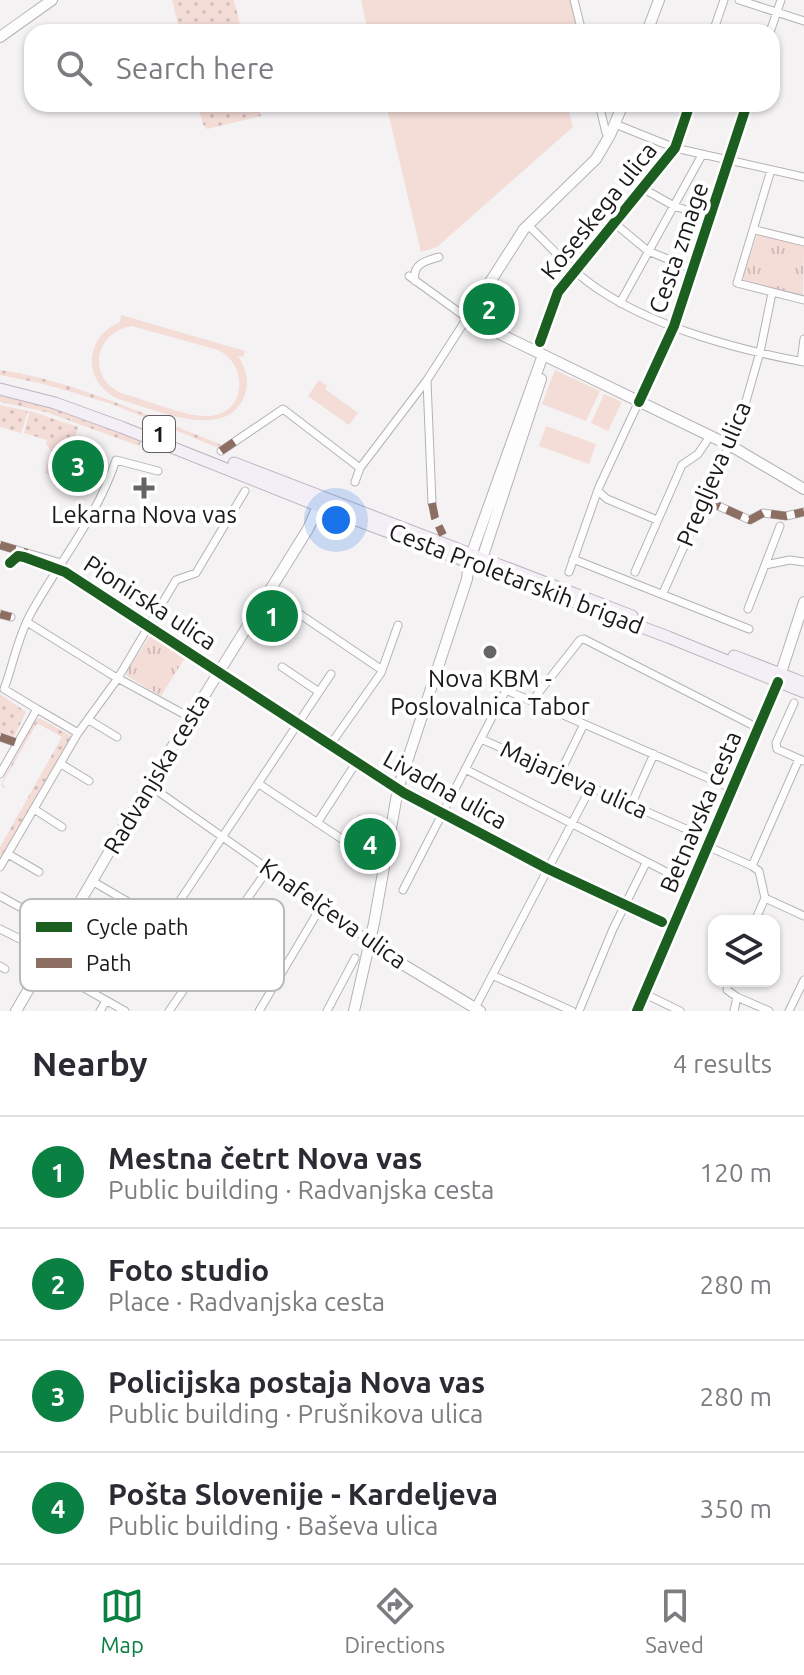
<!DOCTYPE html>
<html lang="en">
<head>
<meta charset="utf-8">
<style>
	:root { --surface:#fff; --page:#f7f7f7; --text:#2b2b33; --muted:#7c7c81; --line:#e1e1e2; --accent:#0b8043 }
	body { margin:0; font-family:Ubuntu,sans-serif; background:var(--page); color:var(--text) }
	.controls { position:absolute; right:24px; bottom:24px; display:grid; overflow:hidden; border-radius:16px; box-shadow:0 2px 6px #0004 }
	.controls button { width:72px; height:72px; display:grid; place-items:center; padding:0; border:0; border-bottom:2px solid var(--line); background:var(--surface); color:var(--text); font:40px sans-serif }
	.you { position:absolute; left:336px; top:520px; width:28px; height:28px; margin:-20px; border:6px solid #fff; border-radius:50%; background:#1a73e8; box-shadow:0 0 0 12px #1a73e833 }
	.badge { display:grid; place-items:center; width:52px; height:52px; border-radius:50%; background:var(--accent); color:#fff; font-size:26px; font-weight:700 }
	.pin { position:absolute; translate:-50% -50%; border:4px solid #fff; box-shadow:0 2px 8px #0006 }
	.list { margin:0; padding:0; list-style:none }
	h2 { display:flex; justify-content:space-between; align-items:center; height:104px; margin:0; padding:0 32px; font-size:34px }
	h2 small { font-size:26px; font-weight:400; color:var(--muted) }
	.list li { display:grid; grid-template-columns:52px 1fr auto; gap:24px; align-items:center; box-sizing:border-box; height:112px; padding:0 32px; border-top:2px solid var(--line) }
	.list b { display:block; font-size:30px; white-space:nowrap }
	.list p { margin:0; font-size:26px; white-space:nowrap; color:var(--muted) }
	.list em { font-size:26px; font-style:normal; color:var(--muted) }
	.icon { flex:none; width:44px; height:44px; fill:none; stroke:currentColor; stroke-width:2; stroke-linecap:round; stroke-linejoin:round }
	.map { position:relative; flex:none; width:804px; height:1011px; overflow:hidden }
	.search { position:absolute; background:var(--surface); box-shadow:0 2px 6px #0004; left:24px; right:24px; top:24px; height:88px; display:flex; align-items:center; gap:20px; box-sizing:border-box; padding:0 28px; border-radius:24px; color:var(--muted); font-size:30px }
	.sheet { height:552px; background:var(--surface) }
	nav { display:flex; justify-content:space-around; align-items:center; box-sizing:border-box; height:112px; border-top:2px solid var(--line); background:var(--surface); font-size:22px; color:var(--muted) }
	nav a { display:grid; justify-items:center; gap:4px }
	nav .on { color:var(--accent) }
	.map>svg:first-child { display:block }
	.grass { fill:url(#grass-dots) }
	.park { fill:url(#park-tufts) }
	.garden { fill:#f4dcd7; fill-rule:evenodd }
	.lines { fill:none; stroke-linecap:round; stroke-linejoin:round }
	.street-casing { stroke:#b4b2b4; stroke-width:9 }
	.secondary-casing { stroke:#b4b2b4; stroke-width:12 }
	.primary-casing { stroke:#bfb3c0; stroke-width:13 }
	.street { stroke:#fefdfd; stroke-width:7 }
	.secondary { stroke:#fefdfd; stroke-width:10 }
	.primary { stroke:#f4eff6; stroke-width:11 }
	.quiet { stroke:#8d6e63; stroke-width:8; stroke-dasharray:16 8; stroke-linecap:butt }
	.cycleway-casing { stroke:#fff; stroke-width:15 }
	.cycleway { stroke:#1b5e20; stroke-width:10 }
	.poi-dot { fill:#676466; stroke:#fff; stroke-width:3 }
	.labels { text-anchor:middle; stroke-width:8; stroke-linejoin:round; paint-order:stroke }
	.shield { fill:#fff; stroke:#5f5d5e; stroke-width:2 }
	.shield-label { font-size:22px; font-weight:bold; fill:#1a1819 }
	.street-label { font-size:24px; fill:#1a1819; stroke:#fff }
	.poi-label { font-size:24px; fill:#1a1819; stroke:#fff }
	.key { fill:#fff; stroke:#bababa; stroke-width:2 }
	.key-label { font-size:22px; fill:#1a1819 }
</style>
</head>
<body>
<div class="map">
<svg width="804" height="1011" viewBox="0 0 804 1011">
	<defs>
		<pattern id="grass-dots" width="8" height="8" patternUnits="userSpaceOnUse" patternTransform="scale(2)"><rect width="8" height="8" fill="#f4dcd7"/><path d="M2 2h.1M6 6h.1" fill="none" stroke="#d1bcb8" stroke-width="1.8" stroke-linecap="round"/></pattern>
		<pattern id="park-tufts" width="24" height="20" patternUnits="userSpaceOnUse" patternTransform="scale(2)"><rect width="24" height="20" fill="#f4dcd7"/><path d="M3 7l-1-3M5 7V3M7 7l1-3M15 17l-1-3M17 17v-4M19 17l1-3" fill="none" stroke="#d1bcb8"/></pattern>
	</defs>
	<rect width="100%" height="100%" fill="#f5f2f4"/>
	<path class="grass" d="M172 0H234L242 32H180Z
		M197 104H258L261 116 207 129 203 124Z
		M0 370C76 381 149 417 220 444L221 449 112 404 44 384 0 375Z
		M0 392 39 401 142 440 139 446 46 412 0 402Z
		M0 405 28 411 21 433 0 427Z
		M30 411 78 427 64 479 45 473 49 458 55 456 46 444 47 440 24 433Z
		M0 694 26 712 13 739 0 735Z
		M39 718 73 737 0 861V847L62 737 37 723 2 784 5 788 1 786V784L35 721Z"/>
	<path class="park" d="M757 235 804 243 803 295 745 282 743 277Z
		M151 634 186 656 161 696 127 676V671Z"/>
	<path class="garden" d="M361 0H570L578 32H368Z
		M386 104H567L573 127 437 247 421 252Z
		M121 315 245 351 243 357 238 356C246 368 250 383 244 397 225 443 152 408 118 399 82 382 84 337 120 322ZM132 326 218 350C250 365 246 416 207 416 186 417 143 399 121 393 86 377 95 331 132 326Z
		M555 370 600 391 586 421 542 404Z
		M319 380 327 386 325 389 358 413 349 425 308 396Z
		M604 394 622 402 608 431 591 423Z
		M546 426 596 444 589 464 539 446Z"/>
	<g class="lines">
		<g class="street-casing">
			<path id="street" d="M574 0 582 32
				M739 0 804 21
				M713 32 724 0
				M770 32 781 0
				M599 104 606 133 610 135
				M615 124 675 148 804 177
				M771 170 737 283 804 300
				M644 189 674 206 711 218
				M613 222 648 251 692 269
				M528 225C551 247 574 274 601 291 657 328 739 350 804 362
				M755 230 804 242
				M415 281C412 264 425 261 439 257
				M620 303 702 155
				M540 342 558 292 675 148 690 104
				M801 361 804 339
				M427 381 432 503
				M221 451 283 409 360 468
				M355 482 360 468 427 380 467 318 409 276
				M598 491 607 499 657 520
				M705 500 750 520 763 513 786 516 804 512
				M0 545 61 563
				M573 559 749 629
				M10 563 18 556 24 557 65 572 404 793 548 869 662 922
				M765 565 790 560 804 562
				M569 572 599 487 674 326 747 104
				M635 572 682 465 698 454 710 436
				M267 592 382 670
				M663 593 740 422 760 352 772 293
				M748 609 780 526
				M0 614 11 617
				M27 622 112 675 191 718
				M282 667 319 692
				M532 701 580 640 584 639 758 728
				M794 703 776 743 777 749 804 761
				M37 709 78 733
				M89 720 117 737
				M0 737 17 743
				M481 739 711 840
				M330 745 381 673 398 625
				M61 764 89 781
				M465 769 692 885
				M560 773 584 724
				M0 774 37 709 4 689C13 665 18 636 31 613 60 561 97 517 116 460L158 471
				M259 784 354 847
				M149 785 370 941
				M631 805 654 754
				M34 809 62 827
				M317 823 356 763
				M345 841 360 820
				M709 847 752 866
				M8 854 39 872
				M0 867 78 733 118 678 176 580 196 573 245 491
				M92 881 135 906 217 941
				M403 890 506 690 733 789
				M0 896 63 931
				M765 898 804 916
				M167 920 331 674
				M755 921 765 898 759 871 752 866 799 759
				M0 929 20 939
				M162 961 193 976
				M43 965 125 1011
				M0 966 5 969
				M492 975 572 1011
				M728 981 727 990 737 997 734 1011
				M87 989 135 906
				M645 994 680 1011
				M737 997 769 1011
				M475 1008 591 787
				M100 1011 106 1001
				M169 1011 268 869
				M259 1011 322 905
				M327 1011 355 958
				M579 1011 613 929 646 863
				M789 1011 804 980"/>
		</g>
		<g class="secondary-casing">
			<path id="secondary" d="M647 32 659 0
				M0 37 52 0
				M623 104 610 135 596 159 524 229 467 318 731 446 804 489
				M480 565 541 379
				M370 941 384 953 480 1011
				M16 1011 143 794 308 529 320 502
				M354 1011 374 923 398 789 467 579 469 561 543 355
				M637 1011 778 682 804 602"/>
		</g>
		<g class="primary-casing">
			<path id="primary" d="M0 389 55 403 121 427 319 506 668 637 804 692
				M234 463 632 616
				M734 656 804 683"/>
		</g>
		<use href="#street" class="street"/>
		<use href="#secondary" class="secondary"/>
		<use href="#primary" class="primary"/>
		<path class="quiet" d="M221 451 240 438
			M705 500 750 520 763 513 786 516 804 512
			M432 503 435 518 443 535
			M0 545 27 553
			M0 614 11 617
			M0 737 17 743"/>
		<g class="cycleway-casing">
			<path id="cycleway" d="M540 342 558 292 675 148 690 104
				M639 402 674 326 747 104
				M10 563 18 556 24 557 65 572 404 793 548 869 662 922
				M637 1011 778 682"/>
		</g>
		<use href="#cycleway" class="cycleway"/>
	</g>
	<g class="poi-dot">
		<path d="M140 476h8v8h8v8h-8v8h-8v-8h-8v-8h8z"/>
		<circle cx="490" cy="652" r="8"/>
	</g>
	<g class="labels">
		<rect class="shield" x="143" y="416" width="32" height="36" rx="6"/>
		<g class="shield-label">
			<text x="159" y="442">1</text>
		</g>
		<g class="street-label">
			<text transform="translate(599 211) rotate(-51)" y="8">Koseskega ulica</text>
			<text transform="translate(679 248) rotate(-71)" y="8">Cesta zmage</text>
			<text transform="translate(714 474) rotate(-67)" y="8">Pregljeva ulica</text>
			<text transform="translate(516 579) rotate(21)" y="8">Cesta Proletarskih brigad</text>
			<text transform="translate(150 603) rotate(33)" y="8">Pionirska ulica</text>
			<text transform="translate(157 774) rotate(-59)" y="8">Radvanjska cesta</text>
			<text transform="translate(574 780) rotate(24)" y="8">Majarjeva ulica</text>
			<text transform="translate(445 790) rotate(29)" y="8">Livadna ulica</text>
			<text transform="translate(701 812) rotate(-67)" y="8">Betnavska cesta</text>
			<text transform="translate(333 914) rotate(35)" y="8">Knafelčeva ulica</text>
		</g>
		<g class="poi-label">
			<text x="144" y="523">Lekarna Nova vas</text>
			<text x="490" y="687">Nova KBM -<tspan x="490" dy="28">Poslovalnica Tabor</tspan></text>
		</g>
	</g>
	<rect x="20" y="899" width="264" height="92" rx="12" class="key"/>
	<rect x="36" y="922" width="36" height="10" fill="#1b5e20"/>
	<rect x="36" y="958" width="36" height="10" fill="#8d6e63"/>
	<g class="key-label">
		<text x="86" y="935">Cycle path</text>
		<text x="86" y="971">Path</text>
	</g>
</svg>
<div class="controls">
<button><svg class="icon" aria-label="layers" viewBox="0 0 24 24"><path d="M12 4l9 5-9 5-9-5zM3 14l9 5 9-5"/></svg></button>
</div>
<div class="you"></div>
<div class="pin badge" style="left:272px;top:616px">1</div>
<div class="pin badge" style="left:489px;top:309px">2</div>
<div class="pin badge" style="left:78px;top:466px">3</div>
<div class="pin badge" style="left:370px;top:844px">4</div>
<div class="search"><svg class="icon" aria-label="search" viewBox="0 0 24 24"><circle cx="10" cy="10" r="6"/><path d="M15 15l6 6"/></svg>Search here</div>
</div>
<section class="sheet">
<h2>Nearby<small>4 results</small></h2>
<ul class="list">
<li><span class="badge">1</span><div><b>Mestna četrt Nova vas</b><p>Public building · Radvanjska cesta</p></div><em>120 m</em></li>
<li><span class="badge">2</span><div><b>Foto studio</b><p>Place · Radvanjska cesta</p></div><em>280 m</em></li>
<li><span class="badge">3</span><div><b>Policijska postaja Nova vas</b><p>Public building · Prušnikova ulica</p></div><em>280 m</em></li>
<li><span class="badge">4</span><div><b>Pošta Slovenije - Kardeljeva</b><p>Public building · Baševa ulica</p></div><em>350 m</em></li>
</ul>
</section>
<nav>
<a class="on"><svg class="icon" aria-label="map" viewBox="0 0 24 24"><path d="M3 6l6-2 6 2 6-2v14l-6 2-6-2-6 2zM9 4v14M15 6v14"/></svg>Map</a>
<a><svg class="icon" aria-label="directions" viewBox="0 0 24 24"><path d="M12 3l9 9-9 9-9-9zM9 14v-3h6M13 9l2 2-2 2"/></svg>Directions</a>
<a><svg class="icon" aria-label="saved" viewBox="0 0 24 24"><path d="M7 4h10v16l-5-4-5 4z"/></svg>Saved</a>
</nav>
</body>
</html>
